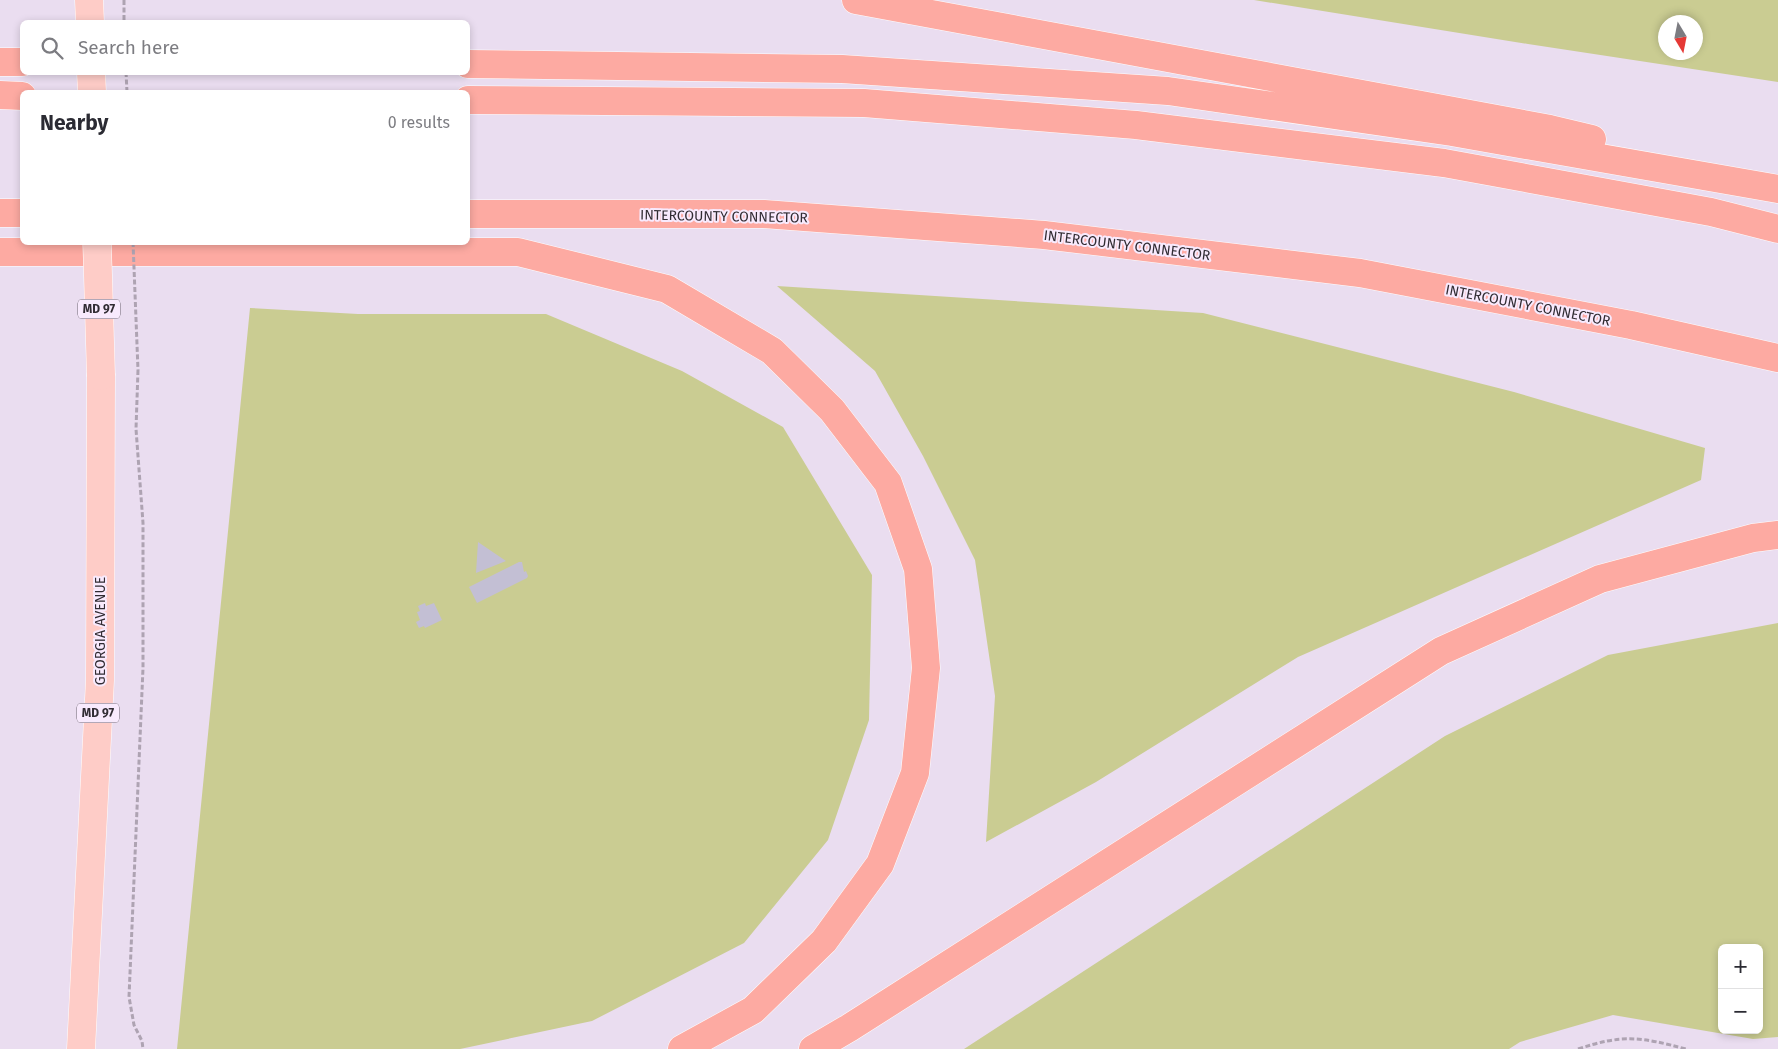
<!DOCTYPE html>
<html lang="en">
<head>
<meta charset="utf-8">
<style>
	:root { --surface:#fff; --page:#f7f7f7; --text:#2b2b33; --muted:#7c7c81; --line:#e1e1e2 }
	body { margin:0; font-family:"Fira Sans",sans-serif; background:var(--page); color:var(--text) }
	.controls { position:absolute; right:15px; bottom:15px; display:grid; overflow:hidden; border-radius:8px; box-shadow:0 2px 8px #0003 }
	.controls button { width:45px; height:45px; display:grid; place-items:center; padding:0; border:0; border-bottom:1px solid var(--line); background:var(--surface); color:var(--text); font:25px sans-serif }
	.compass { position:absolute; left:1658px; top:15px; width:45px; height:45px; border-radius:50%; background:var(--surface); box-shadow:0 2px 8px #0003; rotate:170deg }
	.list { margin:0; padding:0; list-style:none }
	h2 { display:flex; justify-content:space-between; align-items:center; height:65px; margin:0; padding:0 20px; font-size:21px }
	h2 small { font-size:16px; font-weight:400; color:var(--muted) }
	.icon { flex:none; width:28px; height:28px; fill:none; stroke:currentColor; stroke-width:2; stroke-linecap:round; stroke-linejoin:round }
	.map { position:relative; flex:none; width:1778px; height:1049px; overflow:hidden }
	.search { position:absolute; background:var(--surface); box-shadow:0 2px 8px #0003; left:20px; top:20px; width:450px; height:55px; display:flex; align-items:center; gap:12px; box-sizing:border-box; padding:0 18px; border-radius:8px; color:var(--muted); font-size:19px }
	.panel { position:absolute; background:var(--surface); box-shadow:0 2px 8px #0003; left:20px; top:90px; width:450px; height:155px; border-radius:8px }
	.map>svg:first-child { display:block }
	.green { fill:#cacc92; fill-rule:evenodd }
	.building { fill:#c3bfd4 }
	.lines { fill:none; stroke-linecap:round; stroke-linejoin:round }
	.major-casing { stroke:#fff; stroke-width:29 }
	.highway-casing { stroke:#fff; stroke-width:29 }
	.path { stroke:#aea3b2; stroke-width:3; stroke-dasharray:5 2.5; stroke-linecap:butt }
	.major { stroke:#feccc7; stroke-width:28 }
	.highway { stroke:#fdaaa2; stroke-width:28 }
	.major-bridge-casing { stroke:#fff; stroke-width:29; stroke-linecap:butt }
	.path-bridge { stroke:#aea3b2; stroke-width:3; stroke-dasharray:5 2.5; stroke-linecap:butt }
	.major-bridge { stroke:#feccc7; stroke-width:28 }
	.labels { text-anchor:middle; stroke-width:4; stroke-linejoin:round; paint-order:stroke }
	.shield { fill:#f8eafd; stroke:#6d6570; stroke-width:1 }
	.shield-label { font-size:12px; font-weight:bold; fill:#312c33 }
	.street-label { font-size:14px; fill:#312c33; stroke:#f8eafd }
</style>
</head>
<body>
<div class="map">
<svg width="1778" height="1049" viewBox="0 0 1778 1049">
	<rect width="100%" height="100%" fill="#eaddf0"/>
	<path class="green" d="M1254 0H1778V82L1528 44ZM1696 22V52H1666V22Z
		M777 286 1203 313 1514 392 1705 448 1701 480 1298 657 1096 782 986 842 995 696 975 560 923 456 875 371Z
		M250 308 358 314H546L682 371 783 427 872 575 869 720 828 840 744 943 592 1021 460 1049H177Z
		M1778 623V1037L1753 1039 1613 1015 1520 1042 1509 1049H964L1445 736 1608 655ZM1722 948H1759V1030H1722Z"/>
	<path class="building" d="M478 542 506 561 476 573Z
		M519 562H522L524 572 526 571 528 576 527 578 477 603 469 587Z
		M425 603 426 606 434 603 442 620 425 628 424 626 419 628 416 622 420 620 417 612 420 611 418 606Z"/>
	<g class="lines">
		<g class="major-casing">
			<path id="major" d="M89 0 90 22
				M91 72 92 92
				M81 1049 100 680 101 376"/>
		</g>
		<g class="highway-casing">
			<path id="highway" d="M856 0 1550 129 1592 139
				M0 62H22
				M468 64 842 69 1168 91 1452 132 1778 189
				M0 95 22 96
				M468 100 864 103 1136 125 1444 163 1711 212 1778 229
				M0 213H22
				M468 214H764L1044 235 1360 273 1631 325 1778 358
				M0 252H518L667 289 772 351 832 410 888 483 918 569 926 668 915 773 880 864 824 941 753 1010 682 1049
				M813 1049 849 1028 1441 651 1600 579 1753 538 1778 535"/>
		</g>
		<path class="path" d="M124 0V22
			M126 72 127 92
			M138 370 136 429 143 523V668L129 997 134 1025 142 1041 143 1049
			M1578 1049C1623 1034 1641 1037 1686 1049"/>
		<use href="#major" class="major"/>
		<use href="#highway" class="highway"/>
		<g class="major-bridge-casing">
			<path id="major-bridge" d="M97 242 101 376"/>
		</g>
		<path class="path-bridge" d="M133 242 138 370"/>
		<use href="#major-bridge" class="major-bridge"/>
	</g>
	<g class="labels">
		<g class="shield">
			<rect x="78" y="299.5" width="42" height="19" rx="4"/>
			<rect x="77" y="703.5" width="42" height="19" rx="4"/>
		</g>
		<g class="shield-label">
			<text x="99" y="313">MD 97</text>
			<text x="98" y="717">MD 97</text>
		</g>
		<g class="street-label">
			<text transform="translate(724 216) rotate(1)" y="5">INTERCOUNTY CONNECTOR</text>
			<text transform="translate(1127 245) rotate(7)" y="5">INTERCOUNTY CONNECTOR</text>
			<text transform="translate(1528 305) rotate(11)" y="5">INTERCOUNTY CONNECTOR</text>
			<text transform="translate(100 631) rotate(-90)" y="5">GEORGIA AVENUE</text>
		</g>
	</g>
</svg>
<div class="controls">
<button>+</button>
<button>−</button>
</div>
<svg class="compass" viewBox="-18 -18 36 36"><path d="M0-13l5 13h-10z" fill="#e53935"/><path d="M0 13l5-13h-10z" fill="#7c7c81"/></svg>
<div class="search"><svg class="icon" aria-label="search" viewBox="0 0 24 24"><circle cx="10" cy="10" r="6"/><path d="M15 15l6 6"/></svg>Search here</div>
<section class="panel">
<h2>Nearby<small>0 results</small></h2>
<ul class="list">
</ul>
</section>
</div>
</body>
</html>
